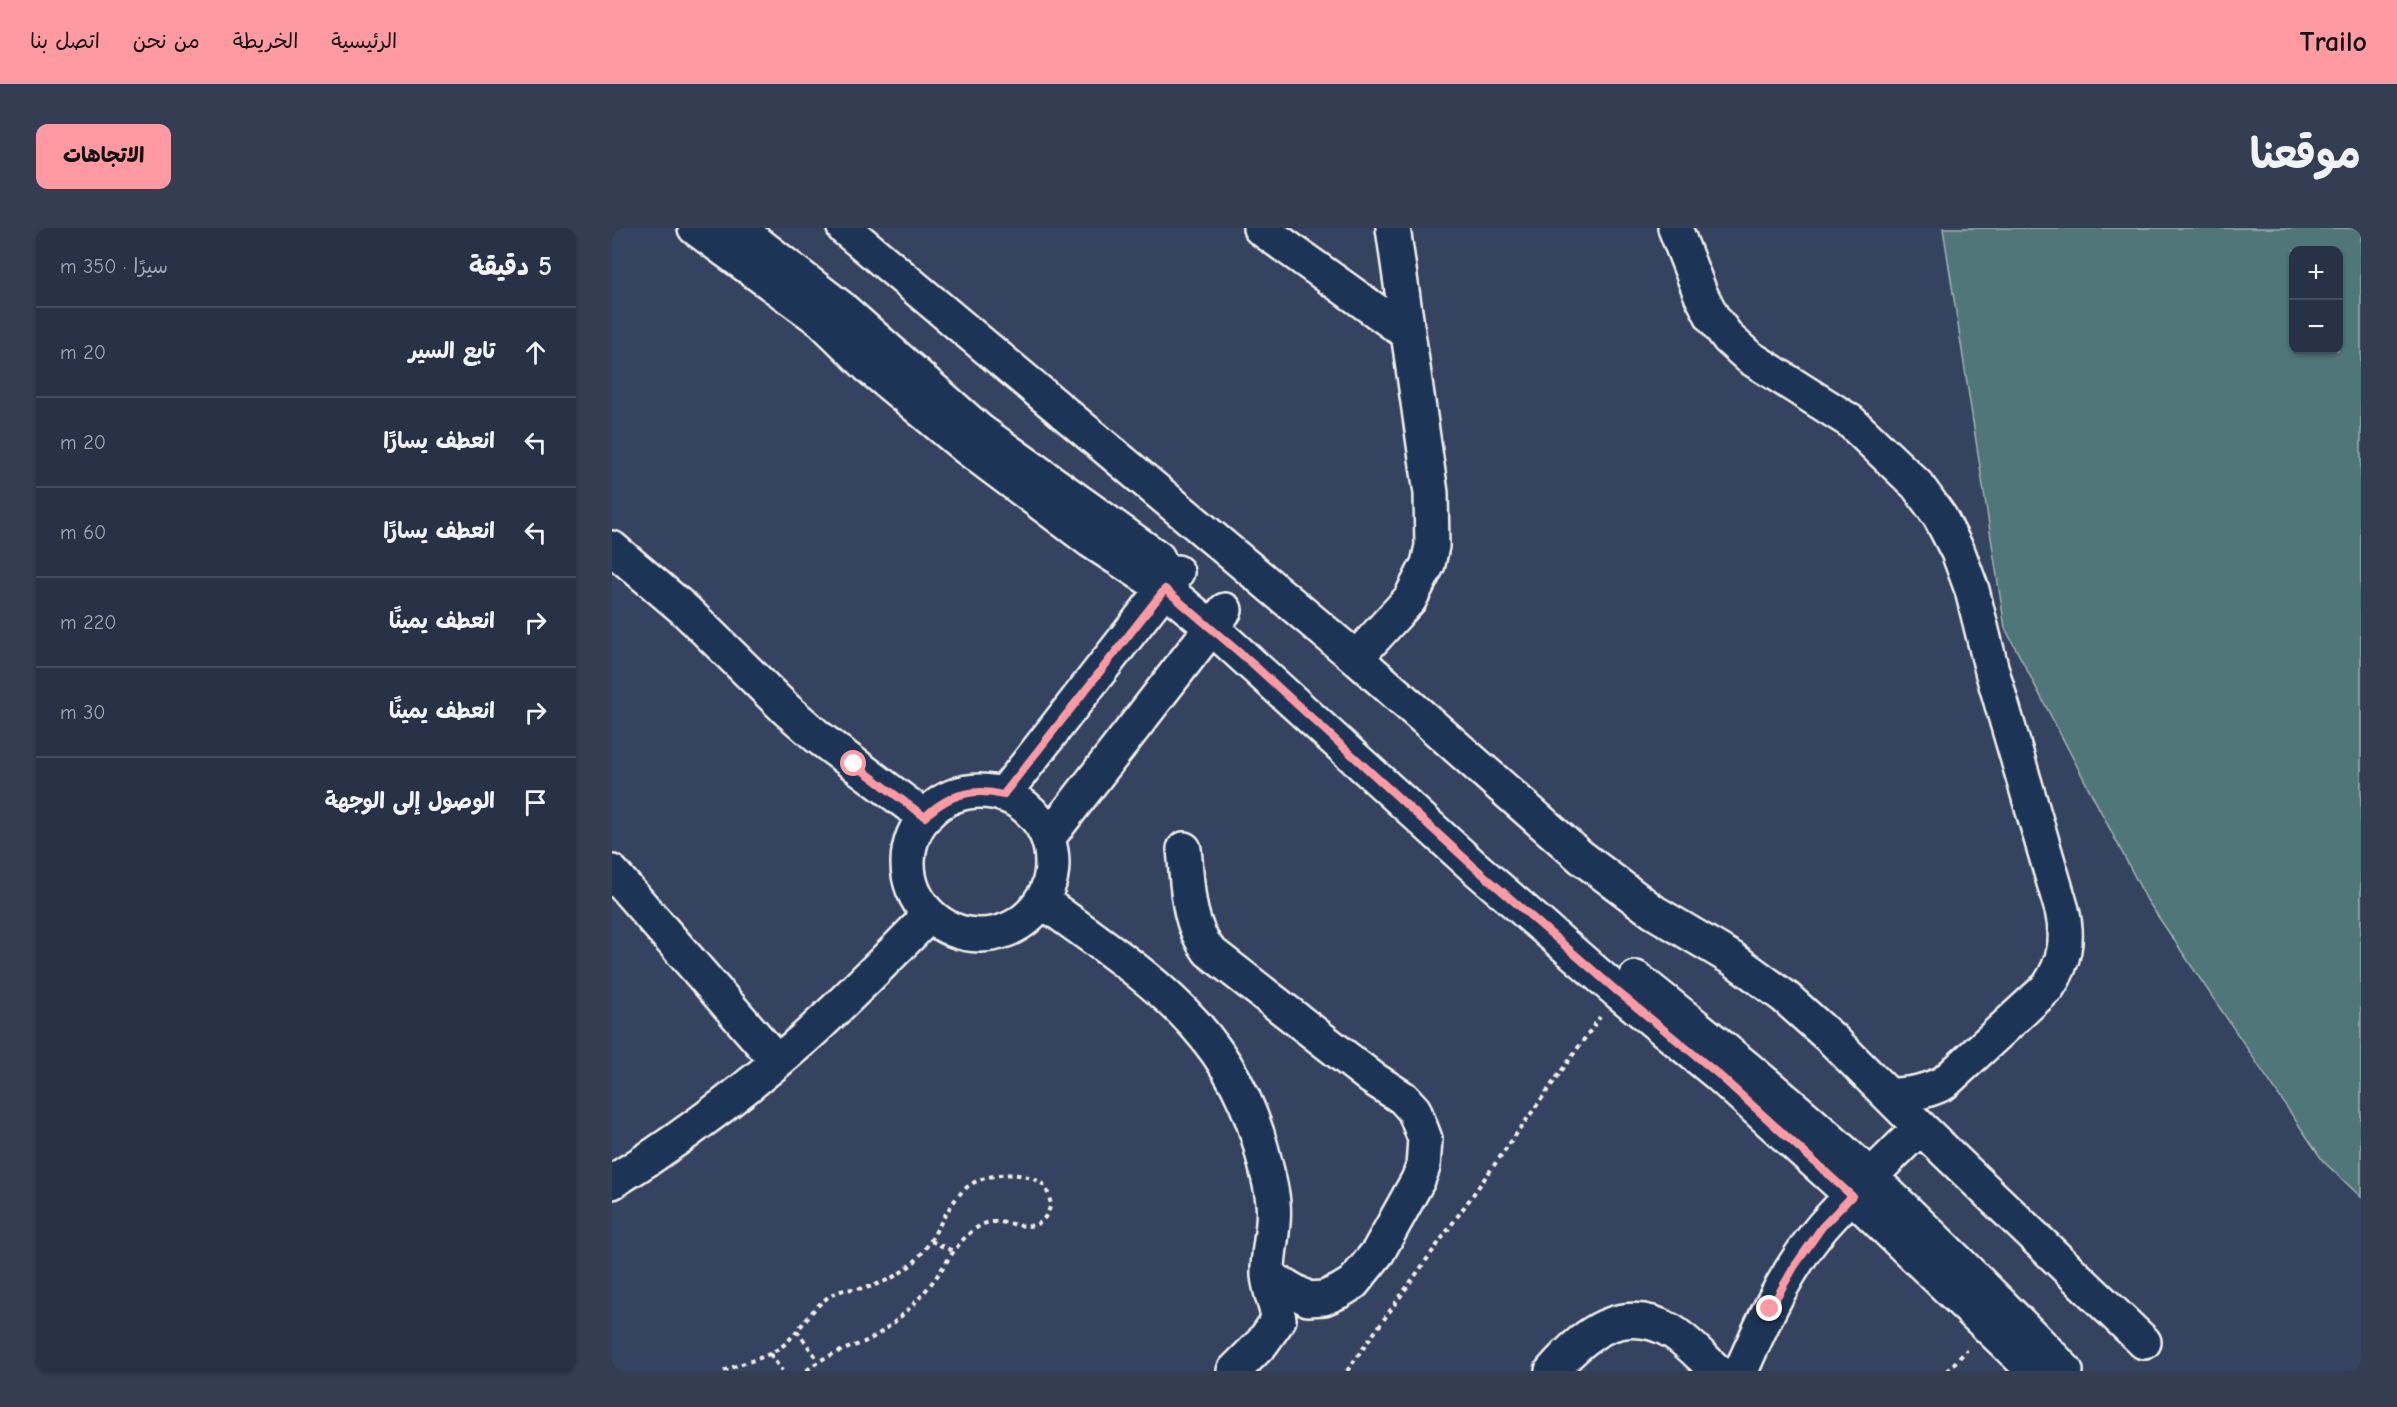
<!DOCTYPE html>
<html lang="ar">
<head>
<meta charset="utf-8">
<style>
	:root { --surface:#273247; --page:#333e52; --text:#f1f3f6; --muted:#a4aab4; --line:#434d60; --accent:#ff9aa2 }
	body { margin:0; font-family:"Comic Neue","Playpen Sans Arabic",sans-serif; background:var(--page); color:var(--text); direction:rtl }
	.controls { position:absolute; right:18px; top:18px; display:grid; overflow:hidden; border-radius:12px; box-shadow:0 2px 4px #0004 }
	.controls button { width:54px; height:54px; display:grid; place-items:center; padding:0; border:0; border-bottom:2px solid var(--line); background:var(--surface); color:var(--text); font:30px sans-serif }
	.stop { position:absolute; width:18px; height:18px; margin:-14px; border:4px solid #ff9aa2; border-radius:50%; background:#fff }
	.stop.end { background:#ff9aa2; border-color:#fff; box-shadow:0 2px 6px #0008 }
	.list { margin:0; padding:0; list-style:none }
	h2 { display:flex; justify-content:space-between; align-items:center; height:78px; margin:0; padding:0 24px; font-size:26px }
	h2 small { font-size:20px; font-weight:400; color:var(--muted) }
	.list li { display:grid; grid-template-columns:39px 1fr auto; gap:18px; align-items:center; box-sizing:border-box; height:90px; padding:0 24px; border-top:2px solid var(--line) }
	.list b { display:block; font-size:22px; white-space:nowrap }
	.list em { font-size:20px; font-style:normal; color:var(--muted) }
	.icon { flex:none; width:33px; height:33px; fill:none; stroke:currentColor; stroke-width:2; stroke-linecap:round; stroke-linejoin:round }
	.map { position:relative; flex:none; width:1749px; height:1143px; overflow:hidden; direction:ltr; border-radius:12px }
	header { display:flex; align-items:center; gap:36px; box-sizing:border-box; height:84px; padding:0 30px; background:var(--accent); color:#111 }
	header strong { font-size:28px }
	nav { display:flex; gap:33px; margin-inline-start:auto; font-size:21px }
	.intro { display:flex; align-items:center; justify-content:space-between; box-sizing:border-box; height:144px; padding:0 36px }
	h1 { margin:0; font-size:42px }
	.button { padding:15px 27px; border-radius:12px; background:var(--accent); color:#111; font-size:21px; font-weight:700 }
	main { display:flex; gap:36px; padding:0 36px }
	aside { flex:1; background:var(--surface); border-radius:12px; box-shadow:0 2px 4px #0004 }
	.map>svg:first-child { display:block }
	.green { fill:#507678; stroke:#a2b4b0; stroke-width:1.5; fill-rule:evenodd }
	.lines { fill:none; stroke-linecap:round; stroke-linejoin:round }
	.minor-casing { stroke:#f4f1e8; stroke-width:38 }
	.path { stroke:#f4f1e8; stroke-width:4; stroke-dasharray:4.5 4.5; stroke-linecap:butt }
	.minor { stroke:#1d3557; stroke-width:33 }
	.route { stroke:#ff9aa2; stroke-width:8 }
</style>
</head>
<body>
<header>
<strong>Trailo</strong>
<nav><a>الرئيسية</a><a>الخريطة</a><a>من نحن</a><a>اتصل بنا</a></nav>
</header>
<div class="intro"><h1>موقعنا</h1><a class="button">الاتجاهات</a></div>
<main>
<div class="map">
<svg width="1749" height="1143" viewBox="0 0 1749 1143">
	<rect width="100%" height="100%" fill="#34435f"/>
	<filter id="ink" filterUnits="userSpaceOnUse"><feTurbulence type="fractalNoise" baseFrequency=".0167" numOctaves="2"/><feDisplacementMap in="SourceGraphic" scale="12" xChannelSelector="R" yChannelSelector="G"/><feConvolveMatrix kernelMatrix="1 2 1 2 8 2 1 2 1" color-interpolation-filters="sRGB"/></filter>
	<g filter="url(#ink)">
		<path class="green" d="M1331 0H1749V969L1711 933 1535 672 1393 400ZM1682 22H1726V122H1682Z"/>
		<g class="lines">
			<g class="minor-casing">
				<path id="minor" d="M83 0 210 93 256 138 355 220 479 313 553 361 599 399 860 637 1006 764 1106 846 1240 968 1422 1143
					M126 0 228 79 368 203 546 330
					M232 0 744 430 969 629 1042 684 1121 731 1173 769 1221 812 1308 899 1532 1114
					M648 0 795 105
					M1063 0 1089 67 1101 90 1117 111 1137 129 1238 193 1305 257 1328 289 1346 324 1360 362 1380 443 1450 682C1457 711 1453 734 1436 759L1332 855C1313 864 1298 867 1276 867
					M0 320 73 382 175 482 206 509 313 589
					M744 430 798 371 816 336 820 318 819 265 781 0
					M296 635a72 72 0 1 1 144 0a72 72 0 1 1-144 0Z
					M391 567 565 344
					M436 610 613 382
					M572 621C576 658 574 692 597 723L760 850 791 870 802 882 813 911 811 939 806 952 766 1024 741 1055 728 1063 712 1070 696 1071 656 1048
					M0 644 165 833
					M429 672C534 750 622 798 653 935 656 948 660 961 661 975 664 999 655 1023 656 1047 657 1061 664 1078 667 1091L650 1115 622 1143
					M1024 750C1104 814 1185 879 1260 950 1326 1013 1391 1077 1454 1143
					M0 954C68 912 134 862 194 809 237 770 277 728 318 687
					M940 1143C971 1107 1009 1075 1059 1103 1076 1113 1090 1130 1105 1143
					M1129 1143C1151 1093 1175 1040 1211 998 1241 964 1276 932 1308 899"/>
			</g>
			<path class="path" d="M319 1013 341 1023
				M185 1103 206 1132
				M158 1126 170 1143
				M0 1140 1 1143
				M112 1143C133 1133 156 1131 174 1115 192 1098 202 1074 226 1064 235 1060 247 1062 257 1059 272 1055 290 1045 301 1035 324 1014 335 970 361 955 381 944 417 942 434 959L439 976C426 1020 392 981 366 999 348 1010 337 1031 325 1048 314 1063 302 1077 288 1089 277 1099 264 1109 250 1115 229 1123 211 1128 194 1143
				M735 1143 988 789
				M1335 1143 1355 1122"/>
			<use href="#minor" class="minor"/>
		</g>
	</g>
	<g class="lines" filter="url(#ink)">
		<path class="route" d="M242 536 313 589C335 567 360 559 391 567L553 361 642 437 860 637 1006 764 1106 846 1240 968 1210 999 1182 1039 1158 1081"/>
	</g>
</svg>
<div class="controls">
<button>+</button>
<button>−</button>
</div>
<div class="stop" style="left:242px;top:536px"></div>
<div class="stop end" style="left:1158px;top:1081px"></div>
</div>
<aside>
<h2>5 دقيقة<small>سيرًا · 350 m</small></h2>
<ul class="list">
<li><svg class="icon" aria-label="ahead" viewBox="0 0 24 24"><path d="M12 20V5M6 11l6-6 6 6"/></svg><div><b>تابع السير</b></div><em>20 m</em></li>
<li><svg class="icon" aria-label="left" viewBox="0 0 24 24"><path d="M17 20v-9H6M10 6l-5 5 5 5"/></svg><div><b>انعطف يسارًا</b></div><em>20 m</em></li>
<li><svg class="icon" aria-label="left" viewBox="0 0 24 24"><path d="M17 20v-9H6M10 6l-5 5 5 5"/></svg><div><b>انعطف يسارًا</b></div><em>60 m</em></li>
<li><svg class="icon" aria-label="right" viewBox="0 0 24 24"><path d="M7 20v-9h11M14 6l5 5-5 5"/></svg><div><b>انعطف يمينًا</b></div><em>220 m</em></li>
<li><svg class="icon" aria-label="right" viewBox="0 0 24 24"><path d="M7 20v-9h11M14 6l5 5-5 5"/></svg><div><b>انعطف يمينًا</b></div><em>30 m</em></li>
<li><svg class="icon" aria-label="arrive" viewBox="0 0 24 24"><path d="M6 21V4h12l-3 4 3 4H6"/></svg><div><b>الوصول إلى الوجهة</b></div></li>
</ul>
</aside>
</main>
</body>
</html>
